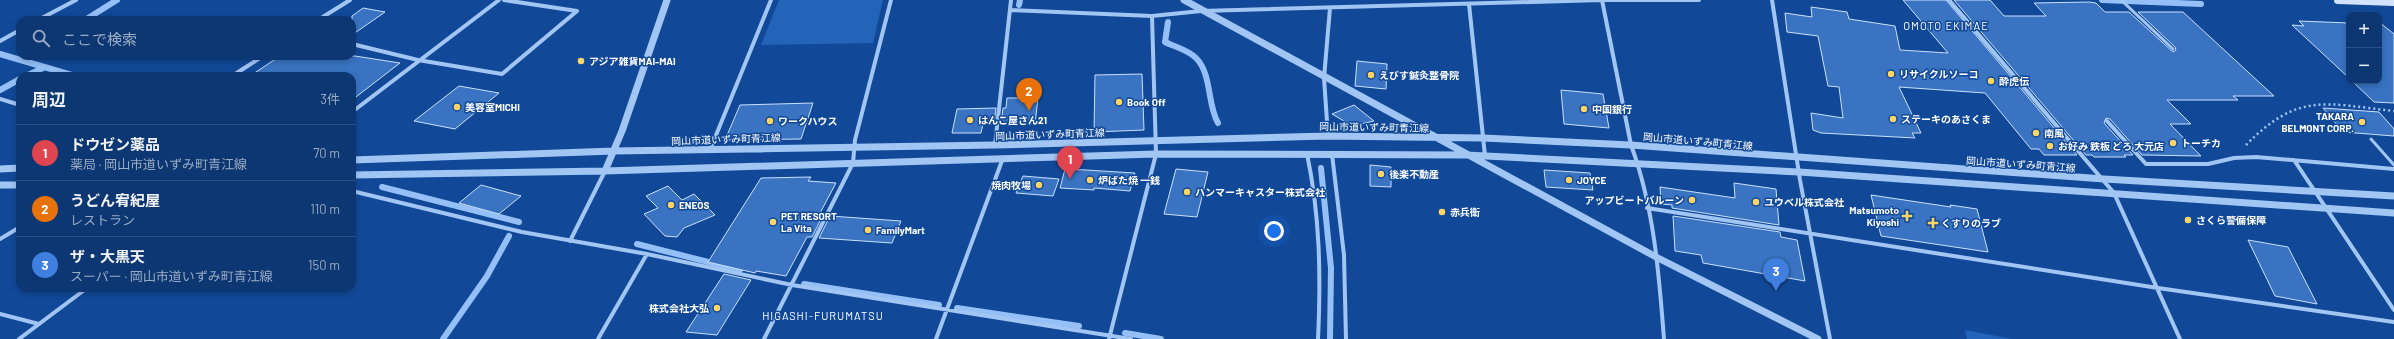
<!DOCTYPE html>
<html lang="ja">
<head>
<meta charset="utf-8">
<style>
	:root { --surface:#0d3772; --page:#163f77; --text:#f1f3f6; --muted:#9aacc4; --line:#2d5184; --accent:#ffd665 }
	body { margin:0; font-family:Barlow,"Noto Sans JP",sans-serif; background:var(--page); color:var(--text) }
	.controls { position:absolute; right:12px; top:12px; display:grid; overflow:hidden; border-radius:8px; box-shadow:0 2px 6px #0003 }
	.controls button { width:36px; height:36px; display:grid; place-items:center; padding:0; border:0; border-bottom:1px solid var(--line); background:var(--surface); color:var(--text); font:20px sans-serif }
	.you { position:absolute; left:1274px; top:231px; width:14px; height:14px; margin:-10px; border:3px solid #fff; border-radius:50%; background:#1a73e8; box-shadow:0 0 0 6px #1a73e833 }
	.badge { display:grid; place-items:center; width:26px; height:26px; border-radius:50%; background:var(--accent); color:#fff; font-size:13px; font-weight:700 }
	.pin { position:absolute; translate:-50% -33px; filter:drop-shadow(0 1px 2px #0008) }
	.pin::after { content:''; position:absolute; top:21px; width:14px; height:12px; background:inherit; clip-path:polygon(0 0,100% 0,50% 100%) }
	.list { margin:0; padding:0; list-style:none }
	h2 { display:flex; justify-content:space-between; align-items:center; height:52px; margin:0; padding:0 16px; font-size:17px }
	h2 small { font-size:13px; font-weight:400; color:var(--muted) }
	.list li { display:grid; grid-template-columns:26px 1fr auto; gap:12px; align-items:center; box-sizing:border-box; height:56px; padding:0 16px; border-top:1px solid var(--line) }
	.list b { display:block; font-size:15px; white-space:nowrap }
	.list p { margin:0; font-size:13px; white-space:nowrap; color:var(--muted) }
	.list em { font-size:13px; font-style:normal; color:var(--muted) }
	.icon { flex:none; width:22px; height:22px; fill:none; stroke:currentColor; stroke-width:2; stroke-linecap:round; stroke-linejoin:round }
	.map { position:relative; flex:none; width:2394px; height:339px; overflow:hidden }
	.search { position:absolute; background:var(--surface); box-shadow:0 2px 6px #0003; left:16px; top:16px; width:340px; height:44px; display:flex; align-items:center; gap:10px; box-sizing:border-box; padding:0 14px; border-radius:12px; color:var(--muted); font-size:15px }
	.panel { position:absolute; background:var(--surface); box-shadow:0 2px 6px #0003; left:16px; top:72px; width:340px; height:220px; border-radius:12px }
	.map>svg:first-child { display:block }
	.green { fill:#2363b8 }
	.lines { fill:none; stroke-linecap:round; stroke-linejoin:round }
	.stream { stroke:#94c0f7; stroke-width:6 }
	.building { fill:#3973c1; stroke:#cae1fe }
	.path { stroke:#a2c6f4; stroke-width:2.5; stroke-dasharray:2 3; stroke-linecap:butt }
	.service { stroke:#a2c6f4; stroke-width:3 }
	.minor { stroke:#a2c6f4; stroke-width:4 }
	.tertiary { stroke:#a2c6f4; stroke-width:7 }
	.secondary { stroke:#d2e4fd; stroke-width:8 }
	.poi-dot { fill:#ffd665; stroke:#114998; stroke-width:1.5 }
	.labels { text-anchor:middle; stroke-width:3; stroke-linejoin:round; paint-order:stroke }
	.poi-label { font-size:10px; font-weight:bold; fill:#fff; stroke:#114998; text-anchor:start }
	.street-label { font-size:10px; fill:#fff; stroke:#114998 }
	.neighbourhood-label { font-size:11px; letter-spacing:1px; fill:#fff; stroke:#114998 }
</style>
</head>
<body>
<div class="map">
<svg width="2394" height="339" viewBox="0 0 2394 339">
	<rect width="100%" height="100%" fill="#114998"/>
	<path class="green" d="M779 0H883L873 43 761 45Z
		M1965 330 2012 339H1967Z"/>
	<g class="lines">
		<path class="stream" d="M2102 0 2201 4
			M1019 5 1020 0
			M85 20 117 0
			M1168 22 1165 42C1175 47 1188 50 1196 58 1212 74 1207 104 1218 123
			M0 54 75 76
			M26 76 43 68
			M0 90 20 79
			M1321 168 1331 268 1330 339
			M382 187 519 222
			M637 244 740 270
			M804 284 939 305
			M957 308 1079 326
			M1125 333 1161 339
			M443 339 487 276 509 236"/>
	</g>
	<path class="building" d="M1903 0H1946L2077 155H2044L2039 149H2031L1985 93 1899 87 1921 133H1912L1915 138 1821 133 1813 130 1811 113 1843 118 1839 87 1828 86 1818 36 1787 32 1785 13 1812 17 1811 7 1847 12 1849 19 1895 26 1900 50 1948 53Z
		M1954 0H1990L2004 16H2046L2034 3 2089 2 2096 3 2105 12H2129L2173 52 2176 50 2175 47 2138 12H2183L2274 96H2233L2238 100H2167L2191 124H2170L2201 156 2142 155 2110 119 2106 118 2104 123 2133 155H2124L2126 157H2094L2092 155H2086Z
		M363 8 385 12 352 35V16Z
		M2299 21 2349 23V78L2292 25 2304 26Z
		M2379 22 2394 34V103L2374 102 2352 81H2379Z
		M280 56H355L400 63 352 100V76H250Z
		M1357 61 1387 64 1386 89 1355 86Z
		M1142 74 1144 130 1094 132 1095 75Z
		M459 86 499 93 455 129 414 121Z
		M1561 90 1603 94 1609 128 1564 124Z
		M1007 98H1038L1035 124H1001L1003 108H1006Z
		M813 103 801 139 725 140 740 105Z
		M1354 105 1374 121 1356 125 1349 124 1332 114Z
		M996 108 994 124H983L981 133H952L957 109Z
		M2323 108 2379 112 2394 129V136L2343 132Z
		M1370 165 1391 167V187L1370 186Z
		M1065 169 1086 170 1135 173 1130 191 1094 188V190L1060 188Z
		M1176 169 1208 172 1197 217 1164 214Z
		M1544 170 1590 173 1593 190 1546 187Z
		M1023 176 1059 179 1053 196 1016 193Z
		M811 177 808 181 836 183 819 215H823L812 237H807L786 276 756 271 755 273 708 262 761 178Z
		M1734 183 1776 189 1779 225 1672 208V205L1661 204 1660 187 1735 198Z
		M481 185 521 196 499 214 459 203Z
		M668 186 682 200 694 194 715 215 684 228 677 237 665 236 644 214 658 208 646 196Z
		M1871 195 1951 207 1950 205 1977 209 1988 252 1881 236Z
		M830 216 901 221 892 243 819 238Z
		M1673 216 1780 232 1781 237 1797 240 1805 281 1703 263 1701 255 1675 251Z
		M2248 240 2288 247 2317 304 2275 296Z
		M724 274 751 280 717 335 686 332Z"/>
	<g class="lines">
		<path class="path" d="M2246 145C2299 91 2326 104 2394 111"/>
		<path class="service" d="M2121 0 2173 49
			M2371 139 2394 165"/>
		<path class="minor" d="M1602 0 1631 145C1654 207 1659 274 1664 339
			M1772 0 1800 180 1830 339
			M1949 0 2114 193 2180 339
			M1469 4 1485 156
			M1010 10 1152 16 1201 11 1602 0H1699
			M38 20 76 0
			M318 20 350 0
			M0 41 20 30
			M352 44 418 60 502 74 577 11 504 0
			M232 76 263 56
			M0 99 20 105
			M352 112 499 0
			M2107 121 2146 164H2208L2234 158 2256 157 2394 169
			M1328 136 1324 78 1330 8
			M995 145 1011 0
			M710 150 771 0
			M1307 154C1320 215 1321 276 1318 339
			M1332 154 1344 255 1346 339
			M2294 160 2394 310
			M352 191 522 232 647 254 792 285 1131 339
			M1647 208 2158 288 2394 322
			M0 239 20 227
			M570 241 605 171
			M0 314 39 324
			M19 339 87 288
			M598 339 647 254
			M764 339 853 163 855 140 891 0
			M936 339 1003 158
			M1109 339 1156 154 1152 16"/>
		<path class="tertiary" d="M1184 0 1658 258 1818 339
			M352 160 614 151 995 145 1328 136 1483 138 1631 145 2104 179 2394 196
			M0 169 20 168
			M605 171 622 131 667 0
			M352 175 605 171 1156 154 1466 155 1799 172 2394 213
			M0 185H20"/>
		<path class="secondary" d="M2338 0 2394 2"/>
	</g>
	<g class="poi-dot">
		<circle cx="581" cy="61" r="4"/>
		<circle cx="1891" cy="74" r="4"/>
		<circle cx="1371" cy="75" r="4"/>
		<circle cx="1991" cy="81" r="4"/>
		<circle cx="1119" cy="102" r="4"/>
		<circle cx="457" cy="107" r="4"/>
		<circle cx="1584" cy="109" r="4"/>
		<circle cx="1893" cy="119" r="4"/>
		<circle cx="970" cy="120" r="4"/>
		<circle cx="770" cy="121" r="4"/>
		<circle cx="2362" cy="122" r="4"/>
		<circle cx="2036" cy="133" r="4"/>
		<circle cx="2173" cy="143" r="4"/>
		<circle cx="2050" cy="146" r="4"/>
		<circle cx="1381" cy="174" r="4"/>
		<circle cx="1090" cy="180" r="4"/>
		<circle cx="1569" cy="180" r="4"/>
		<circle cx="1039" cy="185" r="4"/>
		<circle cx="1187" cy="192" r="4"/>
		<circle cx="1692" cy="200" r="4"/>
		<circle cx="1756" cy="202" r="4"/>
		<circle cx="671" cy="205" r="4"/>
		<circle cx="1442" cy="212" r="4"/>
		<path d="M1905 210h4v4h4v4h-4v4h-4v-4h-4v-4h4z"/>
		<circle cx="2188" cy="220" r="4"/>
		<circle cx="773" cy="222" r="4"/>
		<path d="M1931 217h4v4h4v4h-4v4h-4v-4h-4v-4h4z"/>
		<circle cx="868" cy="230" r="4"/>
		<circle cx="717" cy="308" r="4"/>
	</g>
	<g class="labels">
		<g class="poi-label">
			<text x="589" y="65">アジア雑貨MAI-MAI</text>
			<text x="1899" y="78">リサイクルソーコ</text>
			<text x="1379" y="79">えびす鍼灸整骨院</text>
			<text x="1999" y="85">酔虎伝</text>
			<text x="1127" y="106">Book Off</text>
			<text x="465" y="111">美容室MICHI</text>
			<text x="1592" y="113">中国銀行</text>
			<text x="2354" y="120" text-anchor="end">TAKARA<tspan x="2354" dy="12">BELMONT CORP.</tspan></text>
			<text x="1901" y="123">ステーキのあさくま</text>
			<text x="978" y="124">はんこ屋さん21</text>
			<text x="778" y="125">ワークハウス</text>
			<text x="2044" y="137">南風</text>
			<text x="2181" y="147">トーチカ</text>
			<text x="2058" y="150">お好み 鉄板 どろ 大元店</text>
			<text x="1389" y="178">後楽不動産</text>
			<text x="1098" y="184">炉ばた焼 一銭</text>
			<text x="1577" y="184">JOYCE</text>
			<text x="1031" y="189" text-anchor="end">焼肉牧場</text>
			<text x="1195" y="196">ハンマーキャスター株式会社</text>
			<text x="1684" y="204" text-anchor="end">アップビートバルーン</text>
			<text x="1764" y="206">ユウベル株式会社</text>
			<text x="679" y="209">ENEOS</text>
			<text x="1899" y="214" text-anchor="end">Matsumoto<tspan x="1899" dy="12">Kiyoshi</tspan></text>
			<text x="1450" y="216">赤兵衛</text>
			<text x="781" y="220">PET RESORT<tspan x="781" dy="12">La Vita</tspan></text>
			<text x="2196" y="224">さくら警備保障</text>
			<text x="1941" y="227">くすりのラブ</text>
			<text x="876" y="234">FamilyMart</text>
			<text x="709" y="312" text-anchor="end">株式会社大弘</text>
		</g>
		<g class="street-label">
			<text transform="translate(1374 127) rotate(1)" y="4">岡山市道いずみ町青江線</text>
			<text transform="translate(1050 134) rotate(-2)" y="4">岡山市道いずみ町青江線</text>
			<text transform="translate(726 139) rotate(-2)" y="4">岡山市道いずみ町青江線</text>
			<text transform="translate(1698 141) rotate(5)" y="4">岡山市道いずみ町青江線</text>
			<text transform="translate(2021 164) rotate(4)" y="4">岡山市道いずみ町青江線</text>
		</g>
		<g class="neighbourhood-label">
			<text x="1946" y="30">OMOTO EKIMAE</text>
			<text x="823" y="320">HIGASHI-FURUMATSU</text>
		</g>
	</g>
</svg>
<div class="controls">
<button>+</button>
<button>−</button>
</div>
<div class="you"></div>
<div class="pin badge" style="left:1070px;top:179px;background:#e0444e">1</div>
<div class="pin badge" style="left:1029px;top:111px;background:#e8710a">2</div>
<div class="pin badge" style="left:1776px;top:291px;background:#3f7fe0">3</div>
<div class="search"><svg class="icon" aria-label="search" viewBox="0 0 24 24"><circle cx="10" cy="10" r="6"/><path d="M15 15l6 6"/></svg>ここで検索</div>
<section class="panel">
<h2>周辺<small>3件</small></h2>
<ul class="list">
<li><span class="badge" style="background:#e0444e">1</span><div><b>ドウゼン薬品</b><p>薬局 · 岡山市道いずみ町青江線</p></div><em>70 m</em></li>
<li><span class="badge" style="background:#e8710a">2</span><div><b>うどん宥紀屋</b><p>レストラン</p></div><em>110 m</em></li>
<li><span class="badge" style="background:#3f7fe0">3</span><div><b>ザ・大黒天</b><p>スーパー · 岡山市道いずみ町青江線</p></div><em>150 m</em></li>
</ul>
</section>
</div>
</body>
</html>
